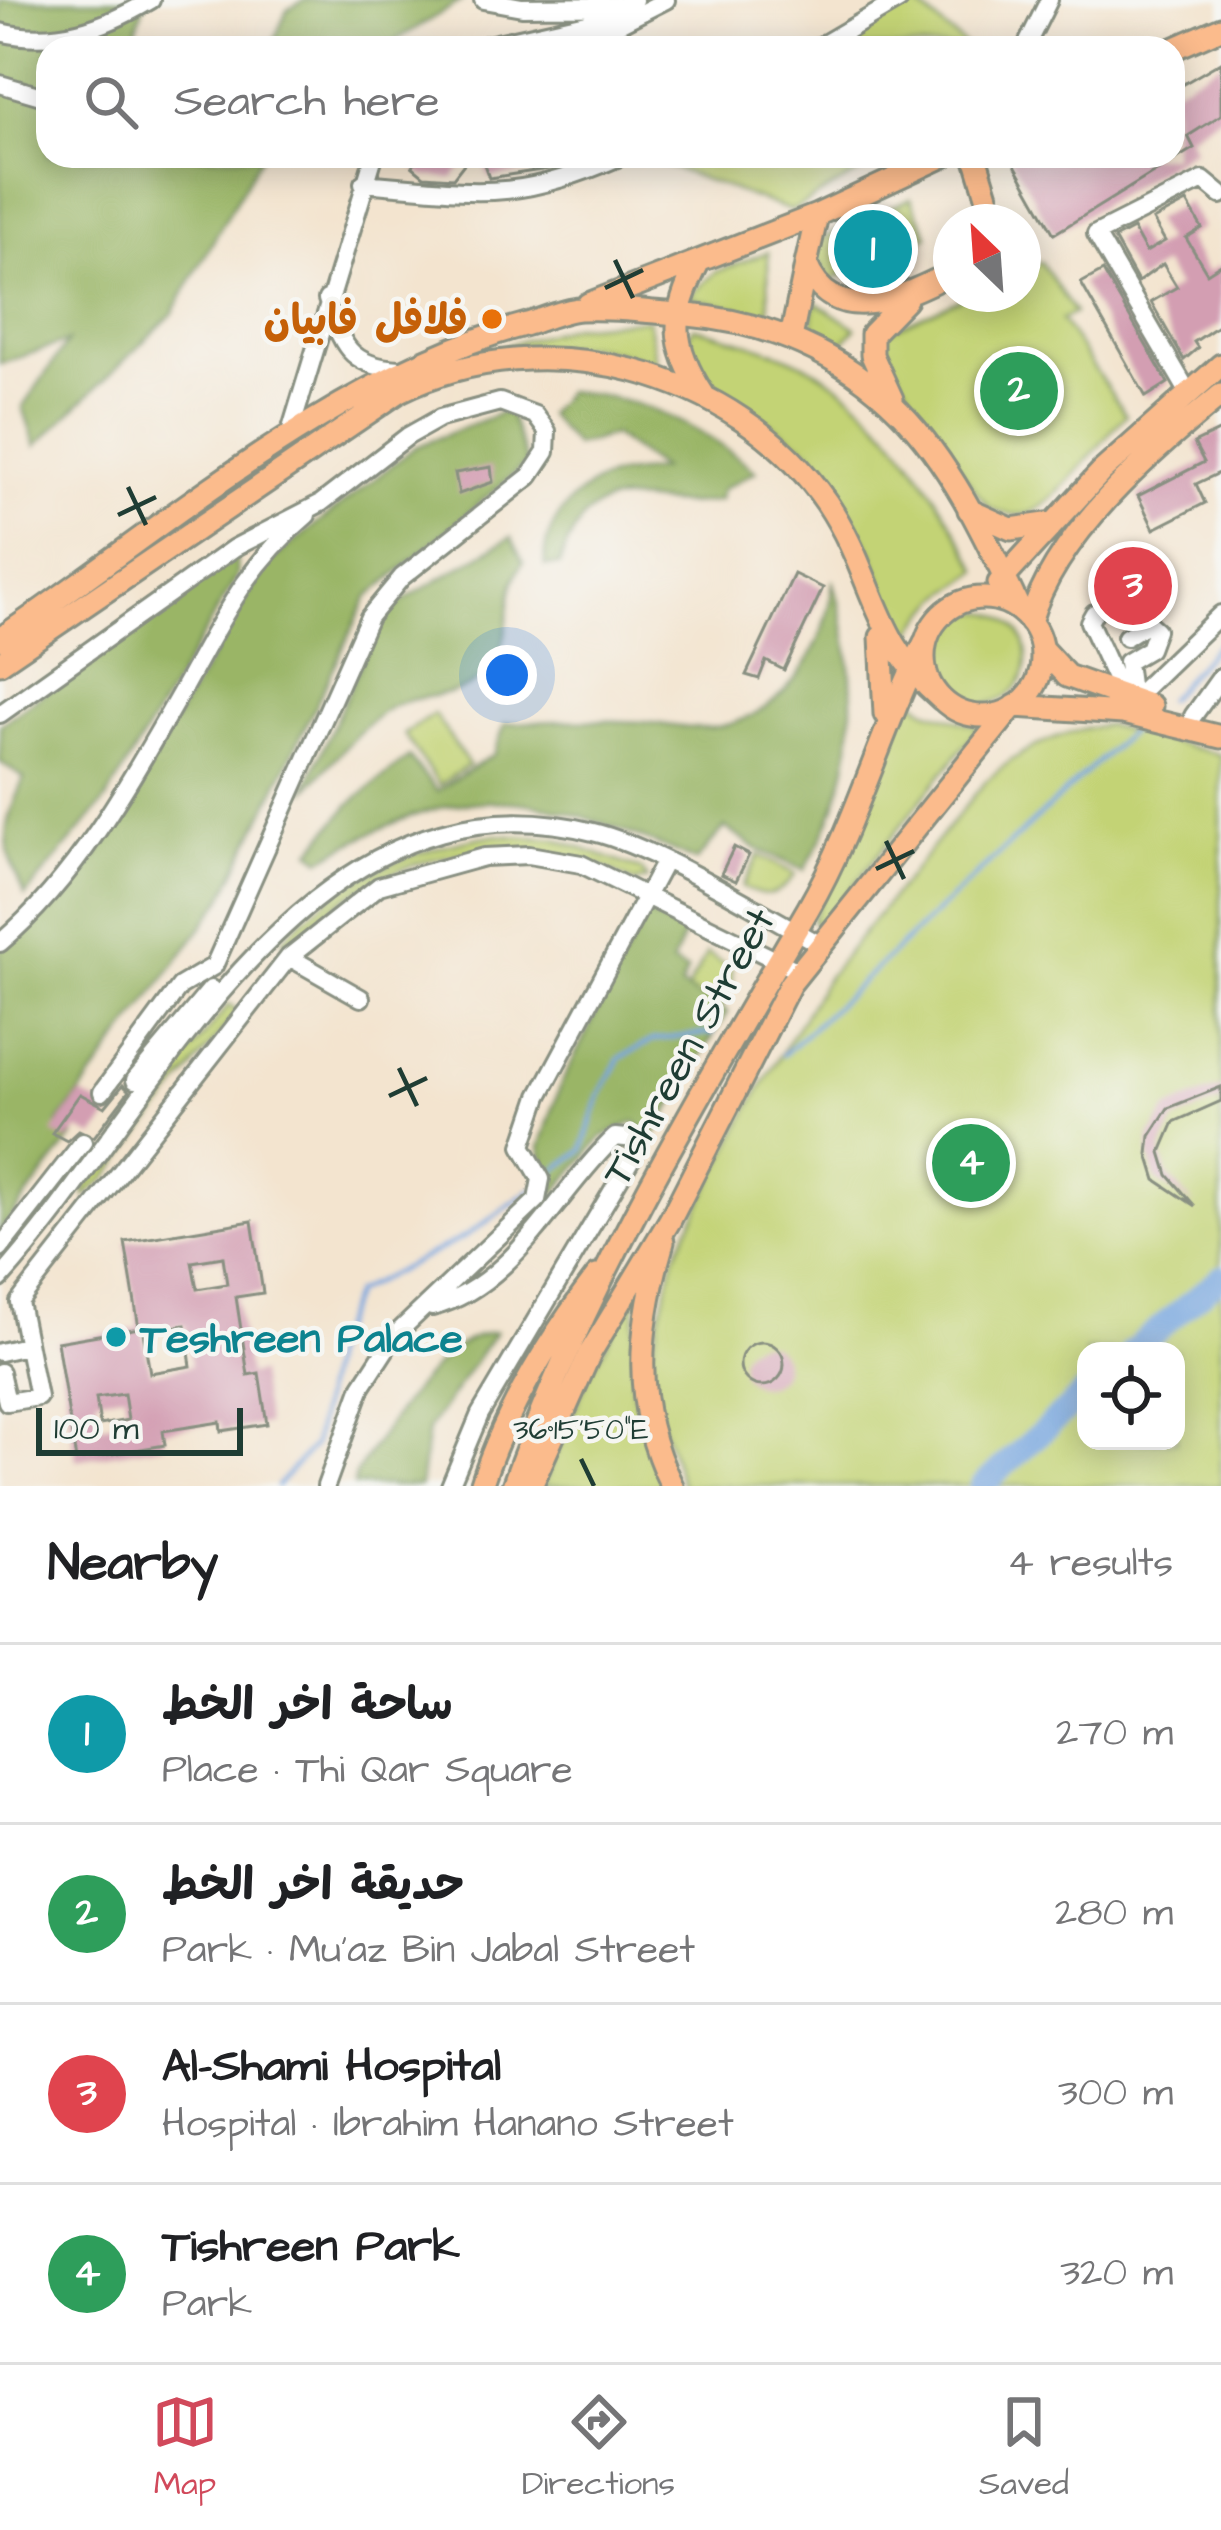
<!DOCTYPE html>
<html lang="en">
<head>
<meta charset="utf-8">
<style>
	:root { --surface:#fff; --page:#f6f6f6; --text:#202124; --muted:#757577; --line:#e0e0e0; --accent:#d1495b }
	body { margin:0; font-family:"Architects Daughter","Playpen Sans Arabic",sans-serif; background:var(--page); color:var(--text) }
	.controls { position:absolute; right:36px; bottom:36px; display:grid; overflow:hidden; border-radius:24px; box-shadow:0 6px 30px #0003 }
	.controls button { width:108px; height:108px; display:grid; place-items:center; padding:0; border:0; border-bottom:3px solid var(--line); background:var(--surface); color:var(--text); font:60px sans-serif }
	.compass { position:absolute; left:933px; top:204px; width:108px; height:108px; border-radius:50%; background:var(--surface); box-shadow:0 6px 30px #0003; rotate:335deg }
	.scale { position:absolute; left:36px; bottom:30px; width:207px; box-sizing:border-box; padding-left:12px; border:6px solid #1f3d34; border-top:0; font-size:33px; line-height:42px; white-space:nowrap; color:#1f3d34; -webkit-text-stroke:9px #f6f6f2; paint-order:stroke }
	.you { position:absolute; left:507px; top:675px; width:42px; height:42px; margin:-30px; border:9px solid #fff; border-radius:50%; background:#1a73e8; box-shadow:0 0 0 18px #1a73e833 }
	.badge { display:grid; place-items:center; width:78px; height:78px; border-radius:50%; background:var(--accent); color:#fff; font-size:39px; font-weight:700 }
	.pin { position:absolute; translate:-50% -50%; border:6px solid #fff; box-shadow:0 3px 12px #0006 }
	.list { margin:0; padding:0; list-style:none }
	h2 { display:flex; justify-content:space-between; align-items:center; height:156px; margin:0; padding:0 48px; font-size:51px }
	h2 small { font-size:39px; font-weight:400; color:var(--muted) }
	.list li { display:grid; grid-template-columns:78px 1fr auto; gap:36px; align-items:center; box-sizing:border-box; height:180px; padding:0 48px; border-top:3px solid var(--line) }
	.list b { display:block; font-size:45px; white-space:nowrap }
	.list p { margin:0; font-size:39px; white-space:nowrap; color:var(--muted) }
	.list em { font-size:39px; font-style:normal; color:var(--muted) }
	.icon { flex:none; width:66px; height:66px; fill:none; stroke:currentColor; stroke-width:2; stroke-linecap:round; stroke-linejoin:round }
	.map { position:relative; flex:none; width:1221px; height:1486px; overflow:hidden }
	.search { position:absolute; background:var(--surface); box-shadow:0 6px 30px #0003; left:36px; right:36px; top:36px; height:132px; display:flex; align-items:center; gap:30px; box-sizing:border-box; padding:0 42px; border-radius:36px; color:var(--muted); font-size:45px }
	.sheet { height:876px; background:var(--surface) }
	nav { display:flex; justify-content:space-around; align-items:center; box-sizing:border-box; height:168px; border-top:3px solid var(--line); background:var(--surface); font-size:33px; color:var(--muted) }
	nav a { display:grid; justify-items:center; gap:6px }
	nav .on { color:var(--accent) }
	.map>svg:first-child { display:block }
	.green { fill:#c3d375; stroke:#718854; stroke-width:3; fill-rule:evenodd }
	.forest { fill:#9ab566; stroke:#5c794d; stroke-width:3 }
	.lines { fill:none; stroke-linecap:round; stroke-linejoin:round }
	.stream { stroke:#74a4de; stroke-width:4.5 }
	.river { stroke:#74a4de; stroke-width:24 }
	.building { fill:#d39eb2; fill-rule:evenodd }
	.minor-casing { stroke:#899082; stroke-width:22 }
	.major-casing { stroke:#899082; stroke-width:27 }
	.minor { stroke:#fff; stroke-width:16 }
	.major { stroke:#fbbb8c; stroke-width:21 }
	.ticks { fill:none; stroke:#1f3d34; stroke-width:4.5 }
	.food-dot { fill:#e8710a; stroke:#f6f6f2; stroke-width:4.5 }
	.culture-dot { fill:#0f9aa8; stroke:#f6f6f2; stroke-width:4.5 }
	.labels { text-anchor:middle; stroke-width:9; stroke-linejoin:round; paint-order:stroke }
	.food-label { font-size:42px; font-weight:bold; fill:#c56008; stroke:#f6f6f2; text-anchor:end }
	.street-label { font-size:42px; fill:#1f3d34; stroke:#f6f6f2 }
	.culture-label { font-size:42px; font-weight:bold; fill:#0d838f; stroke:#f6f6f2; text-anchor:start }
	.ticks-label { font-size:30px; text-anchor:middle; fill:#1f3d34; stroke:#f6f6f2; stroke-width:9; stroke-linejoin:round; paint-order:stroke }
</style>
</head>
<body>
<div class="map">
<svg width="1221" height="1486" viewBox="0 0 1221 1486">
	<rect width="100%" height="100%" fill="#f6f6f2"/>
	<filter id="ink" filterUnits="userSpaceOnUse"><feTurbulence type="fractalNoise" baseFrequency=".00833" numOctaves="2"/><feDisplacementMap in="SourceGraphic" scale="24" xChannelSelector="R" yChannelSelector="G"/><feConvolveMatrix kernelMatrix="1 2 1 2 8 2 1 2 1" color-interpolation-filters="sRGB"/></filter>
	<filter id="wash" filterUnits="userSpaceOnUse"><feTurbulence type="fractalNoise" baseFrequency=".004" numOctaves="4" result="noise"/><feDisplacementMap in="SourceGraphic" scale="48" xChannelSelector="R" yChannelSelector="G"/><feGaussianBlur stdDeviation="2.7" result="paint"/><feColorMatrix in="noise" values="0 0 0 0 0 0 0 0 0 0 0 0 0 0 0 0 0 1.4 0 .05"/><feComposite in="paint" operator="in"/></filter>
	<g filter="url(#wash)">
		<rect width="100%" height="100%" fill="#f3e4cf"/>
		<path class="green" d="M912 0 968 48H832Z
			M653 156H888L791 211 648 159Z
			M911 198 928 236 829 281 812 243Z
			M768 252 769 316 688 297 716 272Z
			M1041 262 1074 313 1061 320 1126 415C1102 440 1064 493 1036 510 1023 518 1004 515 991 508 977 500 892 366 882 345L888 331 971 294H1023V270Z
			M816 302 856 328 835 351C817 337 807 325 816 302Z
			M648 319 656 362 589 345 479 354 572 326Z
			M694 327C726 337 760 345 791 358 882 397 934 490 979 571L940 598 909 635 886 598 872 552 811 451 698 374 685 339Z
			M935 658a46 46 0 1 1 92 0a46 46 0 1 1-92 0Z
			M912 699 926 710 979 727 819 929 812 920 903 706Z
			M434 714 469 765 439 785 404 734Z
			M1106 725 1221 755V1486H682L652 1394 650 1356 675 1255 753 1101 825 980 985 782C1020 749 1057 732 1106 725ZM1086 1351H1176V1441H1086Z
			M493 835 556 839 641 870 647 879 635 883C530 819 370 851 292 945L282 941C336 880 414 848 493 835Z
			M759 855 795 874C780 897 766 900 742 887Z
			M707 953 731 968 732 983 721 1009 687 990Z
			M229 1004 238 1011 106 1179 85 1196 84 1189Z
			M636 1291 632 1389 663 1486H543L588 1377Z"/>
		<path class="forest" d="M0 0H145L131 48H48V156H261L172 314 36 446 23 407 68 341 0 364Z
			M305 0H456L461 1 383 48H271L287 10Z
			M566 391C640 396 699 426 756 471L722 489 719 500C638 518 596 460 559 565L545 566C540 528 576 485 614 476 629 472 646 472 661 469L613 435 575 446 547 414Z
			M508 410 527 463 367 598 223 898 58 1124 74 1135 0 1232V944L93 861 264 566 415 447Z
			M511 537 523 562C501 595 515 635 492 667 465 703 420 691 391 707 364 721 326 770 304 792L379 622 401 602Z
			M235 554 238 575 106 800 25 896C0 839 0 835 24 778L0 762V725Z
			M833 580C862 682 862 778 804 870L753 847 725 827 696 861C542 795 475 770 322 859L311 851 350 804 409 757 437 791 494 754 505 724C552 720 596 720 643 722 666 724 694 731 717 727 785 716 830 644 833 580Z
			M646 913 685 933 672 963 687 971 681 987 727 1012 654 1136 635 1122 603 1136 553 1195 540 1147 561 1084Z
			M495 1332 428 1430 420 1486H354L355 1475C384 1432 440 1335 495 1332Z"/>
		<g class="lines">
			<path class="stream" d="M1167 700 1221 640
				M783 1055 1134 728
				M545 1178 583 1150 599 1097 620 1058 653 1040 713 1033
				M277 1486 314 1445 332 1345 354 1293 468 1235 532 1189"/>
			<path class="river" d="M1132 1351 1221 1277
				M982 1486 1086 1392"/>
		</g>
		<g id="blocks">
			<path class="building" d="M1221 62V115L1188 136 1194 148 1054 234 1010 156H1173V90Z
				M420 156H470L453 178 424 176 412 166Z
				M481 156H588L548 169 489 178Z
				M1187 202 1202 228 1186 238 1207 273 1221 264V324L1194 342 1198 348 1184 360 1151 302 1177 287 1163 264 1138 282 1114 239 1133 229 1146 252 1165 241 1153 220Z
				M1103 271 1168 383 1146 397 1081 283Z
				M1221 430V472L1196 484 1205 503 1154 529 1138 496 1204 462 1194 443Z
				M491 467 493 482 459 494 455 473Z
				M1150 553 1169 593 1115 619 1096 579Z
				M794 574 823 588 784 670 766 661 759 679 746 675Z
				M734 847 749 855 736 881 721 874Z
				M123 1085 129 1091 94 1137 79 1130 67 1141 52 1133 80 1094 105 1107Z
				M1221 1087V1101L1174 1122 1161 1152 1168 1175 1195 1206 1156 1180 1148 1154 1150 1136 1168 1108Z
				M252 1221 263 1293 236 1297 248 1375 259 1373 267 1424 221 1431 220 1422 163 1431 165 1445 76 1460 57 1342 139 1328 125 1242ZM223 1257 227 1284 197 1289 192 1262ZM185 1325 191 1366 150 1373 143 1332ZM124 1394 128 1420 100 1425 96 1398Z
				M740 1364a22 22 0 1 1 44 0a22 22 0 1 1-44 0Z"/>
		</g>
	</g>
	<g filter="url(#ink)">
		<use href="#blocks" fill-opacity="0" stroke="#899082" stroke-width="3"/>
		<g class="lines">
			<g class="minor-casing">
				<path id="minor" d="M483 0 522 7 618 6
					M0 32C55 46 104 28 151 0
					M474 48 587 23 634 0
					M572 48 666 0
					M817 48 899 0
					M1025 48 1049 0
					M0 84 48 98
					M363 183C476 192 512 204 622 156
					M327 299C341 344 349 367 400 369
					M1188 392 1096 234 1203 180 1221 195
					M288 439 374 156
					M1094 613 1089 622 1124 698
					M1126 637 1148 623 1156 630 1149 649 1127 662 1132 700
					M1132 700 1221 614
					M0 714 234 548 321 503 408 436 440 418 500 402 535 415 547 431 546 452 530 476 402 577 369 617 214 966 180 986 102 1092
					M1193 716 1221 677
					M0 943C79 876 133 777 184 687 222 619 246 566 307 515
					M289 957 361 998
					M135 1080 211 989
					M0 1248 83 1142
					M0 1279C156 1107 304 760 593 832 656 847 761 913 821 945
					M432 1307C513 1287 558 1190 615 1137L635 1139 636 1151 480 1414 450 1486
					M0 1352 26 1346
					M0 1372 7 1402 38 1397 19 1302 25 1294 289 957 379 886 484 857 529 855 581 864 800 972
					M326 1486 362 1386 395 1335 537 1200 541 1179 522 1146 539 1096 664 863"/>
			</g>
			<g class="major-casing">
				<path id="major" d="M1173 49 1221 28
					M944 156 817 215 806 264C833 331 903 297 951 273
					M975 156 995 222
					M698 263C671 316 670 343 703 394
					M588 304 817 215
					M791 338 806 265
					M892 399 872 355V334L906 299
					M969 510 1011 529 1053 523
					M999 583 1102 471 1221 365
					M924 657a59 59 0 1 1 118 0a59 59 0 1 1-118 0Z
					M1030 622C1055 534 1152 451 1221 395
					M881 637 885 714
					M0 639C161 529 339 374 527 324 544 319 563 310 580 309 615 307 653 312 688 315 768 322 842 353 899 411 953 465 988 543 1021 612
					M1042 649 1067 676 1151 706
					M0 663 400 391C543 320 737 370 827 503 875 575 871 639 941 699
					M1015 706 1123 713 1221 737
					M663 1242C638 1327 631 1404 672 1486
					M481 1486C505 1411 549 1339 597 1276
					M513 1486C583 1288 702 1091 808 909 857 824 881 729 925 642
					M531 1486 590 1353 670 1220 790 984 1011 709"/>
			</g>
			<use href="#minor" class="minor"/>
			<use href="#major" class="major"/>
		</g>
	</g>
	<path class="ticks" d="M615 260 633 298M605 288 643 270M128 487 146 525M118 515 156 497M886 841 904 879M876 869 914 851M399 1068 417 1106M389 1096 427 1078M581 1459 594 1486"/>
	<circle class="food-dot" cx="492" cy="319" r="12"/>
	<circle class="culture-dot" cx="116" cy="1337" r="12"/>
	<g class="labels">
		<g class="food-label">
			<text x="468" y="334">فلافل فابيان</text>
		</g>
		<g class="street-label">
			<text transform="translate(687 1046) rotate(-61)" y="15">Tishreen Street</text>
		</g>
		<g class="culture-label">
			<text x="140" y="1352">Teshreen Palace</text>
		</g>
	</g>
	<g class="ticks-label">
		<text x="581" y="1439">36°15'50"E</text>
	</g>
</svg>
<div class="controls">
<button><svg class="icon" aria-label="locate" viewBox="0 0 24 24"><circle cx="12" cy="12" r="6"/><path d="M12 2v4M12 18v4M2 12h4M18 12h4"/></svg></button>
</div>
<svg class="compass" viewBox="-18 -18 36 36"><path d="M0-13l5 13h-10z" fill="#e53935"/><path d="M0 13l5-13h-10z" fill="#757577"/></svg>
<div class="scale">100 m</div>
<div class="you"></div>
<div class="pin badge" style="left:873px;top:249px;background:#0f9aa8">1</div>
<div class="pin badge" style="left:1019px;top:391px;background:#2e9e5b">2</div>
<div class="pin badge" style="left:1133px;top:586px;background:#e0444e">3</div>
<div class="pin badge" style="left:971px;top:1163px;background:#2e9e5b">4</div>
<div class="search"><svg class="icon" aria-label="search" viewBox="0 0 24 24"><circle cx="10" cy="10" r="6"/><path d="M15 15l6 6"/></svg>Search here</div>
</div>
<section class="sheet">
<h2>Nearby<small>4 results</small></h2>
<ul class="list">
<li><span class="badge" style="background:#0f9aa8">1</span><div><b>ساحة اخر الخط</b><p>Place · Thi Qar Square</p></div><em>270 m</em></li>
<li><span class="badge" style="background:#2e9e5b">2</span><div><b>حديقة اخر الخط</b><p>Park · Mu'az Bin Jabal Street</p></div><em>280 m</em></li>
<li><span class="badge" style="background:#e0444e">3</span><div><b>Al-Shami Hospital</b><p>Hospital · Ibrahim Hanano Street</p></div><em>300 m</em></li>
<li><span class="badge" style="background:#2e9e5b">4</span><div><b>Tishreen Park</b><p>Park</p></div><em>320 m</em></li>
</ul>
</section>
<nav>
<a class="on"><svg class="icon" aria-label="map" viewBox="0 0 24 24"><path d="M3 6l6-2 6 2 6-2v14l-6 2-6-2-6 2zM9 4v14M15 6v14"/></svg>Map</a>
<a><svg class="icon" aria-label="directions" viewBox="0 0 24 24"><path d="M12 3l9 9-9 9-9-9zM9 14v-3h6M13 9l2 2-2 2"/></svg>Directions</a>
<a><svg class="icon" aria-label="saved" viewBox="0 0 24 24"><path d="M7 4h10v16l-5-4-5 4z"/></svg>Saved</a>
</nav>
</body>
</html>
